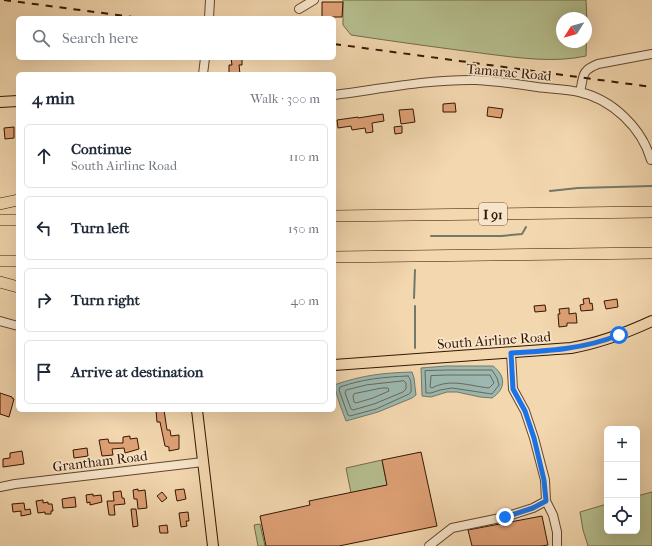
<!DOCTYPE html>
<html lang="en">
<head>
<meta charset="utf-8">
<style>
	:root { --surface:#fff; --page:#f2f2f3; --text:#1f2937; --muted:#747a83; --line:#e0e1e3 }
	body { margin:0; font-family:"IM FELL French Canon",serif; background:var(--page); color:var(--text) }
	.controls { position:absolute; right:12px; bottom:12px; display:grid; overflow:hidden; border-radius:6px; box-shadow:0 4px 16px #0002 }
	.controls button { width:36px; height:36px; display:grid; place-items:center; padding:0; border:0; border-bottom:1px solid var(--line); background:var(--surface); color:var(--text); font:20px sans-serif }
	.compass { position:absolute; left:556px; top:12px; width:36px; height:36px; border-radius:50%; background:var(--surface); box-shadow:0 4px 16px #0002; rotate:233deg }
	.stop { position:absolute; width:12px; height:12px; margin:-9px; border:3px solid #1a73e8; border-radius:50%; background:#fff }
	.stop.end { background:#1a73e8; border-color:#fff; box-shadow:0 1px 4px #0008 }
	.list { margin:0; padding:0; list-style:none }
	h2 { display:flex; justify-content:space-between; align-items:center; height:52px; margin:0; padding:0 16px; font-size:17px }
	h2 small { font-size:13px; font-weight:400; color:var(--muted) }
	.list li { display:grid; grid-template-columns:26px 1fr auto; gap:12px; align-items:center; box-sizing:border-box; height:64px; margin:0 8px 8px; padding:0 8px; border:1px solid var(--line); border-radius:6px }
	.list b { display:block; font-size:15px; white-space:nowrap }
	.list p { margin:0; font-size:13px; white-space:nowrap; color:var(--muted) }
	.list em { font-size:13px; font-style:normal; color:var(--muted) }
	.icon { flex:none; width:22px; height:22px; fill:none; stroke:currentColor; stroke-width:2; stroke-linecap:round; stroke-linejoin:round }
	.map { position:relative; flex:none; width:652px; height:546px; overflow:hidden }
	.search { position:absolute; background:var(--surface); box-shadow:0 4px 16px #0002; left:16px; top:16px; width:320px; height:44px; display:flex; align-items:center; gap:10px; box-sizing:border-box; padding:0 14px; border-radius:6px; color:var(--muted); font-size:15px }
	.panel { position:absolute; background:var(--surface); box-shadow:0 4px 16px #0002; left:16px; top:72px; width:320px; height:340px; border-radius:6px }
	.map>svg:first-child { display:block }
	.green { fill:#b6bf8f; stroke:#756b48; fill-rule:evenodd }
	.water { fill:#9cb8b0; stroke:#72786a }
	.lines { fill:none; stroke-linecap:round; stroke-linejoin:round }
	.shore { stroke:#686858; stroke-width:1 }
	.stream { stroke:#72786a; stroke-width:2 }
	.building { fill:#dfa176; stroke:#341700 }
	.minor-casing { stroke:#64472c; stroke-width:10 }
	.major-casing { stroke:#341700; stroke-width:12 }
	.highway-casing { stroke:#341700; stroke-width:12 }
	.minor { stroke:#f7e5cb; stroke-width:8 }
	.major { stroke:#f3d7af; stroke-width:10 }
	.highway { stroke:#f3d7af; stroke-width:11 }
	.rail { stroke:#341700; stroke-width:2; stroke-dasharray:7 7; stroke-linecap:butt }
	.route { stroke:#1a73e8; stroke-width:5 }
	.labels { text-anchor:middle; stroke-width:3.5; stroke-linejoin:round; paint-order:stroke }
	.shield { fill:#f7e5cb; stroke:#6e553d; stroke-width:1 }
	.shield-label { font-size:13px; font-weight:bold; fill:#341700 }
	.street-label { font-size:14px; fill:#341700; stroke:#f7e5cb }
</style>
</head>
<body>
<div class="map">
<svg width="652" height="546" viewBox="0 0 652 546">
	<rect width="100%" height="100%" fill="#f3d7af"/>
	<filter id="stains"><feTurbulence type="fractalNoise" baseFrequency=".005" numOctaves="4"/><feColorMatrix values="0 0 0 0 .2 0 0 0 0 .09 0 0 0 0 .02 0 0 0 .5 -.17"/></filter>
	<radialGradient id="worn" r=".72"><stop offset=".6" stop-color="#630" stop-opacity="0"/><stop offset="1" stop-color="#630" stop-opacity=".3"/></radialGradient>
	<path class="green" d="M343 0H586L587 23 586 56C554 63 520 58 488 54 442 48 397 42 351 35L343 25ZM562 18H586V42H562Z
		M382 460 387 485 351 493 346 468Z
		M652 492V546H588L583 530 580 512 607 504V531H637V496Z
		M260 524 265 546H258L254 525Z"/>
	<path class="water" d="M446 366H493C506 376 506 389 492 398L480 397 457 392H447L431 397 422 396 421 368Z
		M412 372 414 378 416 395 412 398 378 412 346 421 340 405 334 385C363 375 382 373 412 372Z"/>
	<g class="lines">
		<path class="shore" d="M447 370H492L497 378 499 385 492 394 452 388 440 390 431 393H426L425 371Z
			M447 375H490L494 383 489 388C470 386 450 378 432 388L430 387 431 376Z
			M408 376C412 380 411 387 411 392L409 394 376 409 350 416 348 415 339 390 340 387C363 379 384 377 408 376Z
			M404 381 406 383V389L403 392 374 404 353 410 351 409 345 393 346 390 366 385Z
			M382 388H388L389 391 373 398 356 403 354 402 353 396 354 394Z"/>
		<path class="stream" d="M550 191 578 188 652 186
			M431 236H501L522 234 526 227
			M414 298 415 270
			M415 306V348"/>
	</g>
	<path class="building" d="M322 2H343L342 17H322Z
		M231 58H242V65H239L240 74H229V65H232Z
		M455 103 456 112H443V104Z
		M488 107 503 109 501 118 487 116Z
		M413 109 415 122 401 124 399 110Z
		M383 114 384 121 372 123 373 132 366 133 365 128 352 130 351 126 338 128 337 120 358 117V118Z
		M402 126V133L395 134 394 127Z
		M14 127V138L5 139 4 128Z
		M589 298 590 304 592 303 593 310 581 311 580 305 584 304 583 299Z
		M617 299 618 307 606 309 604 301Z
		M545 305 546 311 535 312 534 306Z
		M569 308V314L576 313 577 323H567V326L559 327 558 314H560L559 309Z
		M0 393 12 397V398L14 399 9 417 0 414Z
		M156 410H164L167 430H170L171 436 179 435V449L169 451V447L165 446 160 422H157Z
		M130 436V439L137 438 139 449 125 453 124 448 112 449 113 455 102 456 99 440 108 439 109 443H123V437Z
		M87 448 88 456 74 458 73 450Z
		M22 451 24 464 3 467V459L10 458V453Z
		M421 452 437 526 339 546H266L260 516 310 505 309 501 387 485 382 460Z
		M138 489V491L145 490 147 508 138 509 137 499H134L133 490Z
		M184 489 186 499 177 501 175 490Z
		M121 491 122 498H124L125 504 114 505 115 515H109L107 501H114L113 492Z
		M162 492 167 498 162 502 157 496Z
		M93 494V496L101 495 102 502 90 505V502L87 503 86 495Z
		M75 497 76 507 63 508 62 499Z
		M43 500V503L48 502V504H52L53 511H51V514H45V512L38 513 36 501Z
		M24 503 25 510 30 509 31 514 21 516V511L13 512 12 504Z
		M131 509H136L138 526 133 527Z
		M188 512 189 521H186L187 526 181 527 179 513Z
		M542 516 548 545 541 546H472L468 530Z
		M167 525 168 533H160L159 526Z"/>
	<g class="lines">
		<g class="minor-casing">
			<path id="minor" d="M299 9 314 0
				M209 18 210 0
				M203 74 205 58
				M580 92C584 77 580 71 598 64L652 54
				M334 95C381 89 429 79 476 80 497 81 517 84 537 87 551 89 565 89 579 92 612 99 642 128 651 160
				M0 321 18 326
				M511 353 513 389 525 411 534 438 545 480 546 501 553 515 557 532V546
				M0 487 15 484 203 462
				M429 546 452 528 505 517 533 508 546 501"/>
		</g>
		<g class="major-casing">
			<path id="major" d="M0 102 18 101
				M334 365 571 348C600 343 626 333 652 321
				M197 410 213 546"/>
		</g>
		<g class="highway-casing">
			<path id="highway" d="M0 204 18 200
				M334 216 652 212
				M0 220H18
				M334 257 652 253
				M0 261H18
				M0 282 18 287"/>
		</g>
		<use href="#minor" class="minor"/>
		<use href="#major" class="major"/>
		<use href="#highway" class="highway"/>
		<path class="rail" d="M4 0 140 18
			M334 44 652 87"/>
	</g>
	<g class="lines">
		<path class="route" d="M505 517 533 508 546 501 544 480 534 438 525 411 513 389 511 353C548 351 584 349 619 335"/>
	</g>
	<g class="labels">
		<rect class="shield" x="479" y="203" width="28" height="22" rx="3"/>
		<g class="shield-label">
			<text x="493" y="219">I 91</text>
		</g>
		<g class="street-label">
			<text transform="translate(509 72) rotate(5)" y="5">Tamarac Road</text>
			<text transform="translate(494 340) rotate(-4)" y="5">South Airline Road</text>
			<text transform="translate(100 461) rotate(-7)" y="5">Grantham Road</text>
		</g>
	</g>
	<rect width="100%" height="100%" filter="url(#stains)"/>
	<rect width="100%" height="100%" fill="url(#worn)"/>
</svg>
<div class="controls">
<button>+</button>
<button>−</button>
<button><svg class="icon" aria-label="locate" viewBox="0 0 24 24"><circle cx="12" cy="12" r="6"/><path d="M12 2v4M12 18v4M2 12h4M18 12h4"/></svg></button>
</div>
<svg class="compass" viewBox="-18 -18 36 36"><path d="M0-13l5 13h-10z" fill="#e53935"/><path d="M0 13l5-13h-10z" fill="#747a83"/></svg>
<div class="stop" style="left:619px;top:335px"></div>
<div class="stop end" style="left:505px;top:517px"></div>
<div class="search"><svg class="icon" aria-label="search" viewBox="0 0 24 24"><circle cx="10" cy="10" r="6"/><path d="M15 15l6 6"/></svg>Search here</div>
<section class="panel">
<h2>4 min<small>Walk · 300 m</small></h2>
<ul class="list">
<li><svg class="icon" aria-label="ahead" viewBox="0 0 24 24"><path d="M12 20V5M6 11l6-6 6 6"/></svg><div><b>Continue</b><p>South Airline Road</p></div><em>110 m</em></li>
<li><svg class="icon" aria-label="left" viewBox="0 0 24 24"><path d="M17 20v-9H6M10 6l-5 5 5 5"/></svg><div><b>Turn left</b></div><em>150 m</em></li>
<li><svg class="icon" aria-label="right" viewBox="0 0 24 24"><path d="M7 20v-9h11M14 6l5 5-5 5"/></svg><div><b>Turn right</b></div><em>40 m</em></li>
<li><svg class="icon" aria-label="arrive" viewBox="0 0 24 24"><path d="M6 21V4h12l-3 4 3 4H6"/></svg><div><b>Arrive at destination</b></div></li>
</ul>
</section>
</div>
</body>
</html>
